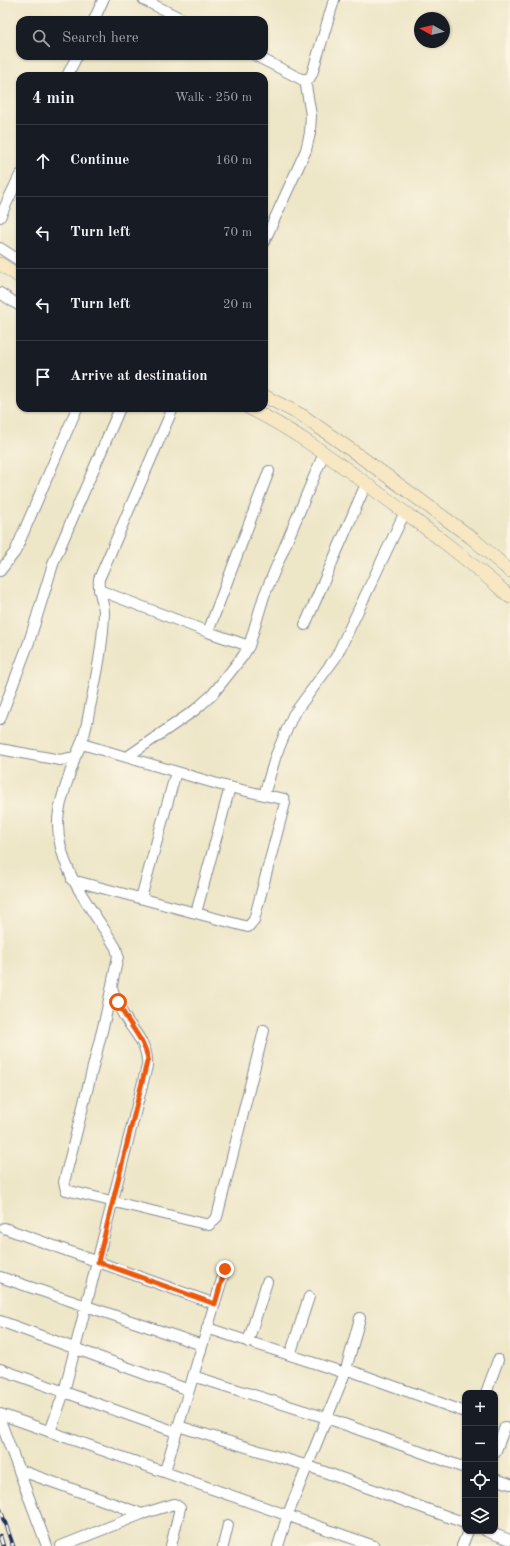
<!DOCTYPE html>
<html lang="en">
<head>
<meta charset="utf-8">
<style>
	:root { --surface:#171b24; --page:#242831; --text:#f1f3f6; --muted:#9ea1a6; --line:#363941 }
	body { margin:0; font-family:"Old Standard TT",serif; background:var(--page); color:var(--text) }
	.controls { position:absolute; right:12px; bottom:12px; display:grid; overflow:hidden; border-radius:8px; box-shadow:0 1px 3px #0004 }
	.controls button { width:36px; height:36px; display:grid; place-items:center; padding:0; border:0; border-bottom:1px solid var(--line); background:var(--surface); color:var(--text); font:20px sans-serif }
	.compass { position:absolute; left:414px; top:12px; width:36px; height:36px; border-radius:50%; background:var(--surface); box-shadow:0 1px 3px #0004; rotate:278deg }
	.stop { position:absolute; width:12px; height:12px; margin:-9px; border:3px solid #ea580c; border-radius:50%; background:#fff }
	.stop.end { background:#ea580c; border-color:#fff; box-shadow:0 1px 4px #0008 }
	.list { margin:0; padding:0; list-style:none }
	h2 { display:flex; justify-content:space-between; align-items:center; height:52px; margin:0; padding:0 16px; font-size:17px }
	h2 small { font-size:13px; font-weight:400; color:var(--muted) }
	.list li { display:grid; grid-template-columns:26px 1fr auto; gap:12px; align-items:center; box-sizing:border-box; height:72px; padding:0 16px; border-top:1px solid var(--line) }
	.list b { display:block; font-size:15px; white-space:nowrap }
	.list em { font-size:13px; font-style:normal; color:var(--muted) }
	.icon { flex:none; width:22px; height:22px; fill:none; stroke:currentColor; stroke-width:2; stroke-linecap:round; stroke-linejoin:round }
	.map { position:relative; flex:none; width:510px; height:1546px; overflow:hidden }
	.search { position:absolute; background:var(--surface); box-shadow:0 1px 3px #0004; left:16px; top:16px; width:252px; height:44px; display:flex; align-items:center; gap:10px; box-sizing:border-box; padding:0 14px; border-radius:12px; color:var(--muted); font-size:15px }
	.panel { position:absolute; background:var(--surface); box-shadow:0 1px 3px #0004; left:16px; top:72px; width:252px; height:340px; border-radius:12px }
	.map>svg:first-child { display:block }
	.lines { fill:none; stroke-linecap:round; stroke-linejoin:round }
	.street-casing { stroke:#848a92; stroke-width:12 }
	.secondary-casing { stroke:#848a92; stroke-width:14 }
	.street { stroke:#fff; stroke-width:10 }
	.secondary { stroke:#f7e8c3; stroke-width:13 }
	.rail-casing { stroke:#1b2f5e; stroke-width:4.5 }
	.rail { stroke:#fcf5e5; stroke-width:3; stroke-dasharray:9; stroke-linecap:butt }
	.route { stroke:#ea580c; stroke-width:5 }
</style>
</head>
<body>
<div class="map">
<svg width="510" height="1546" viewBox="0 0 510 1546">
	<rect width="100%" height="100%" fill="#fcf5e5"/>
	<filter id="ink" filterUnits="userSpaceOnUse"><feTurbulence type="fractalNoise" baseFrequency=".025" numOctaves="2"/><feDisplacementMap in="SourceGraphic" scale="8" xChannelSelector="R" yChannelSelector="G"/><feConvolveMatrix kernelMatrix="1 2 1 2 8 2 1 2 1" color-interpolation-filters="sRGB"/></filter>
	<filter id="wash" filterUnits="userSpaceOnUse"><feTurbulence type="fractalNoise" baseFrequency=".012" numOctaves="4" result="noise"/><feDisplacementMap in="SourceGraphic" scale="16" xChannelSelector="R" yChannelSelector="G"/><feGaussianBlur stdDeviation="0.9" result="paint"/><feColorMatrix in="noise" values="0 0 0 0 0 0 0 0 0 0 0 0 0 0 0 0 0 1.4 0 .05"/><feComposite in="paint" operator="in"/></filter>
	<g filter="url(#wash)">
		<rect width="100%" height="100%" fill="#ede6c7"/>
	</g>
	<g filter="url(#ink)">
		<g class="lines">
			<g class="street-casing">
				<path id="street" d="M144 0 184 20
					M94 20 103 0
					M256 56 301 79H309L312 74 334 0
					M67 76 77 56
					M0 217 20 175
					M264 242 306 150 310 133 311 115 305 80
					M0 248 20 261
					M0 293 20 306
					M0 571 15 552 77 408
					M99 590 208 632 249 646
					M305 625 366 484
					M208 632 269 471
					M0 719 29 642 54 561 120 408
					M82 744 221 785 264 795 276 755 293 715 336 657 405 512
					M0 749 60 760 75 757C84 741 87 724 90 707 97 675 103 645 104 613 104 601 97 591 99 579L173 408
					M75 757C70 776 58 803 58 822 57 870 93 909 116 948L118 956 105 1019 64 1182 66 1190 209 1225 217 1217 264 1030
					M127 757 195 710 212 695 243 656 249 646 264 596 324 453
					M72 880 248 927 254 920 285 803 284 799 264 795
					M141 898 176 772
					M196 913 230 787
					M4 1228 215 1304
					M0 1277 202 1345
					M0 1321 189 1390
					M207 1328 345 1373
					M248 1342 267 1282
					M290 1355 309 1297
					M0 1369 176 1432
					M346 1369 465 1412
					M193 1376 327 1418 465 1468
					M486 1393 498 1360
					M0 1414 374 1546
					M0 1420 47 1546
					M178 1426 308 1466 465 1523
					M50 1432 64 1392 147 1066C149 1044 133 1032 123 1014 118 1006 115 996 112 988
					M495 1453 505 1427
					M19 1470 142 1514
					M165 1471 225 1269
					M495 1479 510 1484
					M486 1531 510 1540
					M61 1546 142 1514 174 1504 180 1508 171 1546
					M223 1546 228 1525
					M278 1546 288 1514 345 1373 360 1318
					M462 1546 468 1531"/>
			</g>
			<g class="secondary-casing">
				<path id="secondary" d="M0 264 20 277
					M264 396 303 416 361 457 472 538 510 571
					M249 408C294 430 336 461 376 491 422 525 468 559 510 597"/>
			</g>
			<use href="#street" class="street"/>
			<use href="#secondary" class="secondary"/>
			<g class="rail-casing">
				<path id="rail" d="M0 1509 13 1546
					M0 1536 3 1546"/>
			</g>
			<use href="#rail" class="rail"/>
		</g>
	</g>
	<g class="lines" filter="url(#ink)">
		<path class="route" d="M118 1002C126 1022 143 1037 148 1058L98 1262 215 1304 225 1269"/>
	</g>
</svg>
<div class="controls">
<button>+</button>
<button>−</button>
<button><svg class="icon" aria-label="locate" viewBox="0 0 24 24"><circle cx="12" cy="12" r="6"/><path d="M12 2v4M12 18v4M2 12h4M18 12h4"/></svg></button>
<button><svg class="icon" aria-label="layers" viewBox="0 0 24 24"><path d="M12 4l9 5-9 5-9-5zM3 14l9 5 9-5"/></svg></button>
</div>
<svg class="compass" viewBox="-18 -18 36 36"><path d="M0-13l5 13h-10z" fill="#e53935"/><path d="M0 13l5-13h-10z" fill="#9ea1a6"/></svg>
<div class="stop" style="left:118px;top:1002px"></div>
<div class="stop end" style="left:225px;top:1269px"></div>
<div class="search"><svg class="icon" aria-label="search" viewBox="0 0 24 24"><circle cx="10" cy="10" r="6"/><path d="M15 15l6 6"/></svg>Search here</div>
<section class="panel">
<h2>4 min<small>Walk · 250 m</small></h2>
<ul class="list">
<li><svg class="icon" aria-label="ahead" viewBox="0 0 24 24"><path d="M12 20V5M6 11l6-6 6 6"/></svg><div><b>Continue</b></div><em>160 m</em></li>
<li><svg class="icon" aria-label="left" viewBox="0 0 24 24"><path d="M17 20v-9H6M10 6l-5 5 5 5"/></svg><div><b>Turn left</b></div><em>70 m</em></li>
<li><svg class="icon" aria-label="left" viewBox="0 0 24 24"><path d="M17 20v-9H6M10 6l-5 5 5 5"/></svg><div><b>Turn left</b></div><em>20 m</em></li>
<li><svg class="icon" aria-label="arrive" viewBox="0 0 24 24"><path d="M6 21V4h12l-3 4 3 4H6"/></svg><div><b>Arrive at destination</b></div></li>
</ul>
</section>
</div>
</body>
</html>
